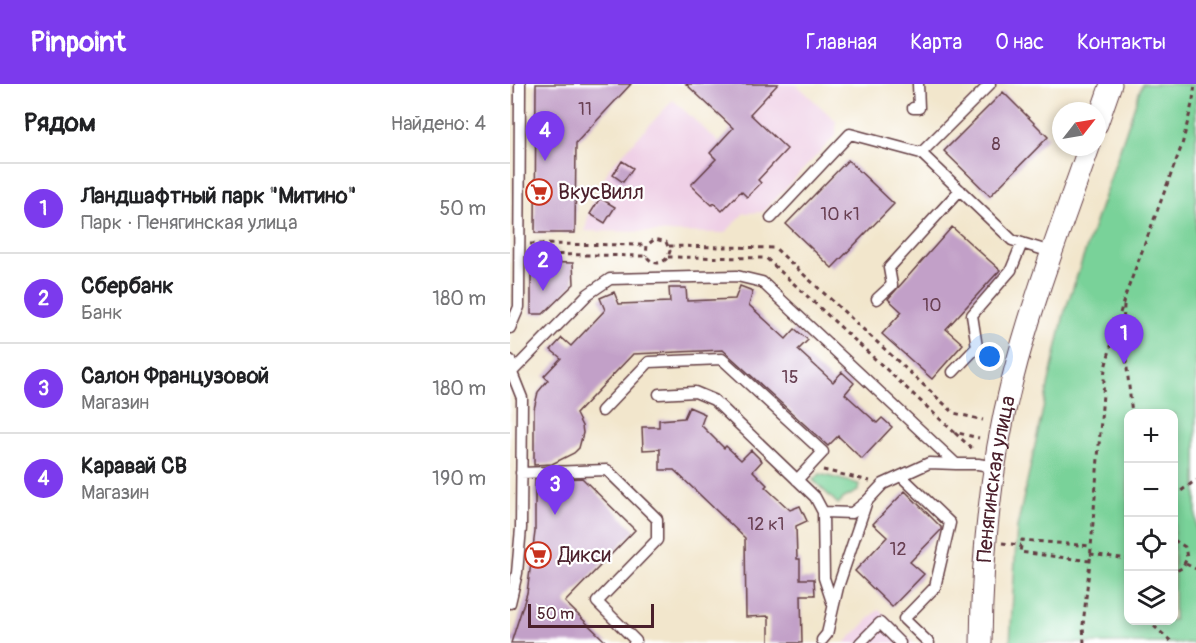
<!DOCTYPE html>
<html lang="ru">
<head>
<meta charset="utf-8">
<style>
	:root { --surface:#fff; --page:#f6f6f6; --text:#202124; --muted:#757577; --line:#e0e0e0; --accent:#7c3aed }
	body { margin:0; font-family:Pangolin,sans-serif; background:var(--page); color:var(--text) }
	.controls { position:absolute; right:18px; bottom:18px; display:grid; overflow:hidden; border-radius:12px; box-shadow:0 3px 9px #0003 }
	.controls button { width:54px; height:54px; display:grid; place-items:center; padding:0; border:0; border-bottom:2px solid var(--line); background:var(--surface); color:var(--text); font:30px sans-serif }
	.compass { position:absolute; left:542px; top:18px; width:54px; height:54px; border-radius:50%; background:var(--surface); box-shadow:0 3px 9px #0003; rotate:59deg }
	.scale { position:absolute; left:18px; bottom:15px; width:126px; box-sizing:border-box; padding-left:6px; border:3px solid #4a1f2b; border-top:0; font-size:16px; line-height:21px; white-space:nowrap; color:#4a1f2b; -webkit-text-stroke:4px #fff; paint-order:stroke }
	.you { position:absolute; left:480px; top:273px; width:21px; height:21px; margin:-15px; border:4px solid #fff; border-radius:50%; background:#1a73e8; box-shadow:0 0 0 9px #1a73e833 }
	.badge { display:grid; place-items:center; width:39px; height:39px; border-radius:50%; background:var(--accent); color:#fff; font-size:20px; font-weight:700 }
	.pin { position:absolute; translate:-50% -50px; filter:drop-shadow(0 2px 3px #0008) }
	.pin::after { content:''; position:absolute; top:32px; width:21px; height:18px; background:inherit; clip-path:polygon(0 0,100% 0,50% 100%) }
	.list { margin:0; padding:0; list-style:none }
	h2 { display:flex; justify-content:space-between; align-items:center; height:78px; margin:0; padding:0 24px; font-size:26px }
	h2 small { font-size:20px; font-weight:400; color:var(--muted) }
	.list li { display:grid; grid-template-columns:39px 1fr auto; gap:18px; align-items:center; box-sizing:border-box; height:90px; padding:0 24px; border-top:2px solid var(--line) }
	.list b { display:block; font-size:22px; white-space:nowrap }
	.list p { margin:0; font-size:20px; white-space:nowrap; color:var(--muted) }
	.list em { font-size:20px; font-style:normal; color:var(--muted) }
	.icon { flex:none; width:33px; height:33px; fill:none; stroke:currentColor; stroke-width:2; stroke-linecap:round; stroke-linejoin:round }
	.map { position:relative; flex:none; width:686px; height:559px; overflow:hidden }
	header { display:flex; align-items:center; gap:36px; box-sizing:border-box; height:84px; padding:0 30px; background:var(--accent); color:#fff }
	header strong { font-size:28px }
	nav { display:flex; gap:33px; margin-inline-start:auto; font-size:21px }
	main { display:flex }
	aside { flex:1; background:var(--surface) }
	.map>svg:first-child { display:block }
	.built { fill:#efd0e6 }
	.green { fill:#79d299; stroke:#627862; stroke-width:1.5; fill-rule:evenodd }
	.building { fill:#c2a0c8 }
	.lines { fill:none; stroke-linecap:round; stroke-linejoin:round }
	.lane-casing { stroke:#633d43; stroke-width:13 }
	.street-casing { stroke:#633d43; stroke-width:23 }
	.path { stroke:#633d43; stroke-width:3; stroke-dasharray:4.5 4.5; stroke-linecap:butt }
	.lane { stroke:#fff; stroke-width:10 }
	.street { stroke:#fff; stroke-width:21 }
	.labels { text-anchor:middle; stroke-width:4.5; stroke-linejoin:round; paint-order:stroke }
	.number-label { font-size:18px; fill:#683f52 }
	.poi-label { font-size:21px; fill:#4a1f2b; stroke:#fff; text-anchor:start }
	.street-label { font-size:21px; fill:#4a1f2b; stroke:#fff }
</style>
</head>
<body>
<header>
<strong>Pinpoint</strong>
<nav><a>Главная</a><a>Карта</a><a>О нас</a><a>Контакты</a></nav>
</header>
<main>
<aside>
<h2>Рядом<small>Найдено: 4</small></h2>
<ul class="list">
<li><span class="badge">1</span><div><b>Ландшафтный парк &quot;Митино&quot;</b><p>Парк · Пенягинская улица</p></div><em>50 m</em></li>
<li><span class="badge">2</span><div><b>Сбербанк</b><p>Банк</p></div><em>180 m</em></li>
<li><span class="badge">3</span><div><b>Салон Французовой</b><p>Магазин</p></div><em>180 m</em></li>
<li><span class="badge">4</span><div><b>Каравай СВ</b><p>Магазин</p></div><em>190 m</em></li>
</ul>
</aside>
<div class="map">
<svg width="686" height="559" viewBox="0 0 686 559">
	<rect width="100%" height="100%" fill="#fff"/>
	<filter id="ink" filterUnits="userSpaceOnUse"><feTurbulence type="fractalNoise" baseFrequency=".0167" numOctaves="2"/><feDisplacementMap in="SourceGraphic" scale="12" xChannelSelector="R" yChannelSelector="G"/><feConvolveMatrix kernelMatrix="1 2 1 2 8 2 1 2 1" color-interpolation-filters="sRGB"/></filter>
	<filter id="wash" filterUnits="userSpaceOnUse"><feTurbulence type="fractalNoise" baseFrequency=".008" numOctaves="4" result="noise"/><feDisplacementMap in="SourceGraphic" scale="24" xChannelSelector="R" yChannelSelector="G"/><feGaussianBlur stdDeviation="1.35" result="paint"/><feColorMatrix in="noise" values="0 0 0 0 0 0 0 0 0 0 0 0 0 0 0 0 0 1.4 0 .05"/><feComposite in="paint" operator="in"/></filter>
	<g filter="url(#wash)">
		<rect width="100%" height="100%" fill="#f2e6cc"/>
		<path class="built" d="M268 0H286L326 37V51L253 128 234 129 215 149 75 147 80 124 100 83 163 16 215 64 220 59 219 40 225 46Z
			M369 525 404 559H335Z"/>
		<path class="green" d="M632 0H686V559H500L507 443 554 230ZM618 330H664V536H618Z
			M310 390 349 400 348 407 334 414 328 420 303 396Z"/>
		<g id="blocks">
			<path class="building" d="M26 0H121L66 59 65 149H25Z
				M176 0H268L240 30 277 65 248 96 251 99 237 113 231 107 212 127 204 119 202 121 181 101 206 75 200 69 223 44Z
				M493 8 538 53 480 112 434 67Z
				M338 76 384 120 322 184 276 140Z
				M112 77 123 84 113 98 103 91Z
				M90 114 105 123 95 139 80 130Z
				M442 143 490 186 436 245 453 260 422 295 372 250 392 228 378 215Z
				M21 178 63 179 64 200 33 230H21Z
				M230 202 243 207 239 221 276 255 285 245 298 256 288 266 323 298 332 288 344 299 335 310 367 339 372 334 382 343 352 375 328 352 318 362 213 266 123 270 66 330 72 342 73 349 69 364 64 369 42 380 24 381V325L28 308 38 296 34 292 51 274 41 266 52 254 61 262 95 226 90 214 104 208 109 220 160 218 159 204H176L177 217 225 215Z
				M179 323 195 330 191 341 214 364 216 362 231 376 241 366 252 377 243 387 257 401 255 403 280 426 290 422 297 437 286 442 287 475H290V495H304L305 511H291L292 559H259V532L236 533 235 454 164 386H150V365L133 366 132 343H149V336L174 334Z
				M72 394 125 446 55 518 97 559H1L17 509 25 448V396Z
				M395 407 431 443V446L400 478 414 490 382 523 345 487 377 453 363 440Z"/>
		</g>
	</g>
	<g filter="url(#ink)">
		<use href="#blocks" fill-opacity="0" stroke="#633d43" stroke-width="1.5"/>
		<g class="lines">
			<g class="lane-casing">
				<path id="lane" d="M403 24H409L408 0
					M411 69 480 0
					M261 134 340 50 411 69 502 156 541 168
					M367 215 382 201 379 184 450 106
					M0 244 9 223 10 0
					M0 276 2 289 12 314 11 444 7 489 0 519
					M443 288 467 263 462 231 501 186 512 159
					M0 290 78 210 100 195 227 192 252 198 446 380H468L485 383
					M149 310 185 308 204 316 305 413 313 428
					M92 327 139 278 212 275 313 368 287 396
					M11 389 97 386 147 435V456L87 518 126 557 124 559
					M391 392 440 439 425 503 394 535 419 559
					M323 521 314 494 313 428 342 429 357 417
					M312 556 317 550 328 503 357 417 373 400 419 379 446 380
					M350 559 370 539 390 559"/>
			</g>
			<g class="street-casing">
				<g id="street">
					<path d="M587 40 601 0"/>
					<path id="s1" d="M471 559C472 472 480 382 502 297 522 217 552 141 579 63"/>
				</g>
			</g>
			<path class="path" d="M20 160 137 161
				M159 162 265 164 444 329 473 336
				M21 170 136 172C143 181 151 181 158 173L160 167 156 158 145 155 137 161 136 172
				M158 173 256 174 444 348 469 354
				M614 221 613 248 622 330
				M445 349 465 367
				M313 386 360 397
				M664 412 686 396
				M664 456 675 463 677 474 672 484 664 488
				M492 459 511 461
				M580 470 618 475 617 494 618 500
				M580 477 510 468 512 456 581 462
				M676 480 686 485
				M637 536 663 559
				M574 559 573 541 580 477 595 284 614 215 672 61 683 16 685 0"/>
			<use href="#lane" class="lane"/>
			<use href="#street" class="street"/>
		</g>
	</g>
	<defs>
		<g id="supermarket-ring" transform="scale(1.35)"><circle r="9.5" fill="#fff" stroke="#c8321e" stroke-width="1.5"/><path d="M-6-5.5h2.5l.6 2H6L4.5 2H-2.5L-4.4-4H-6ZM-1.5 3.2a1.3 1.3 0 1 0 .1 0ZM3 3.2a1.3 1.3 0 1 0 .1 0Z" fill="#c8321e"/></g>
	</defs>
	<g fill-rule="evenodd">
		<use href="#supermarket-ring" x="29" y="108"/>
		<use href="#supermarket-ring" x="28" y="471"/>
	</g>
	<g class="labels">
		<g class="number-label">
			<text x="75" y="31">11</text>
			<text x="486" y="66">8</text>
			<text x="330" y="136">10 к1</text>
			<text x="422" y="227">10</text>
			<text x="280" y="299">15</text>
			<text x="256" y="446">12 к1</text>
			<text x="388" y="471">12</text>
		</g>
		<g class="poi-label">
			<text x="48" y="115">ВкусВилл</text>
			<text x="48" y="478">Дикси</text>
		</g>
		<g class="street-label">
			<text dy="7" stroke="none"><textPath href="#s1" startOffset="165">Пенягинская улица</textPath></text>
		</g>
	</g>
</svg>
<div class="controls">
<button>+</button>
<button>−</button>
<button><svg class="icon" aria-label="locate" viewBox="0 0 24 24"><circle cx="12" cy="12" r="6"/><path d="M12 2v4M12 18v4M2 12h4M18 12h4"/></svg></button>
<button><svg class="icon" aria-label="layers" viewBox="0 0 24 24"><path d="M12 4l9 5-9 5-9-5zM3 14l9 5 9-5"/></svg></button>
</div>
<svg class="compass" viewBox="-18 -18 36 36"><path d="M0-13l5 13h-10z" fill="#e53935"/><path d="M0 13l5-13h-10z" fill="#757577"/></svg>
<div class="scale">50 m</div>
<div class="you"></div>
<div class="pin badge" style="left:614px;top:280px">1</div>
<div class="pin badge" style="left:33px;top:207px">2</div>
<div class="pin badge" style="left:45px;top:431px">3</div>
<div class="pin badge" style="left:35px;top:77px">4</div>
</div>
</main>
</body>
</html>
